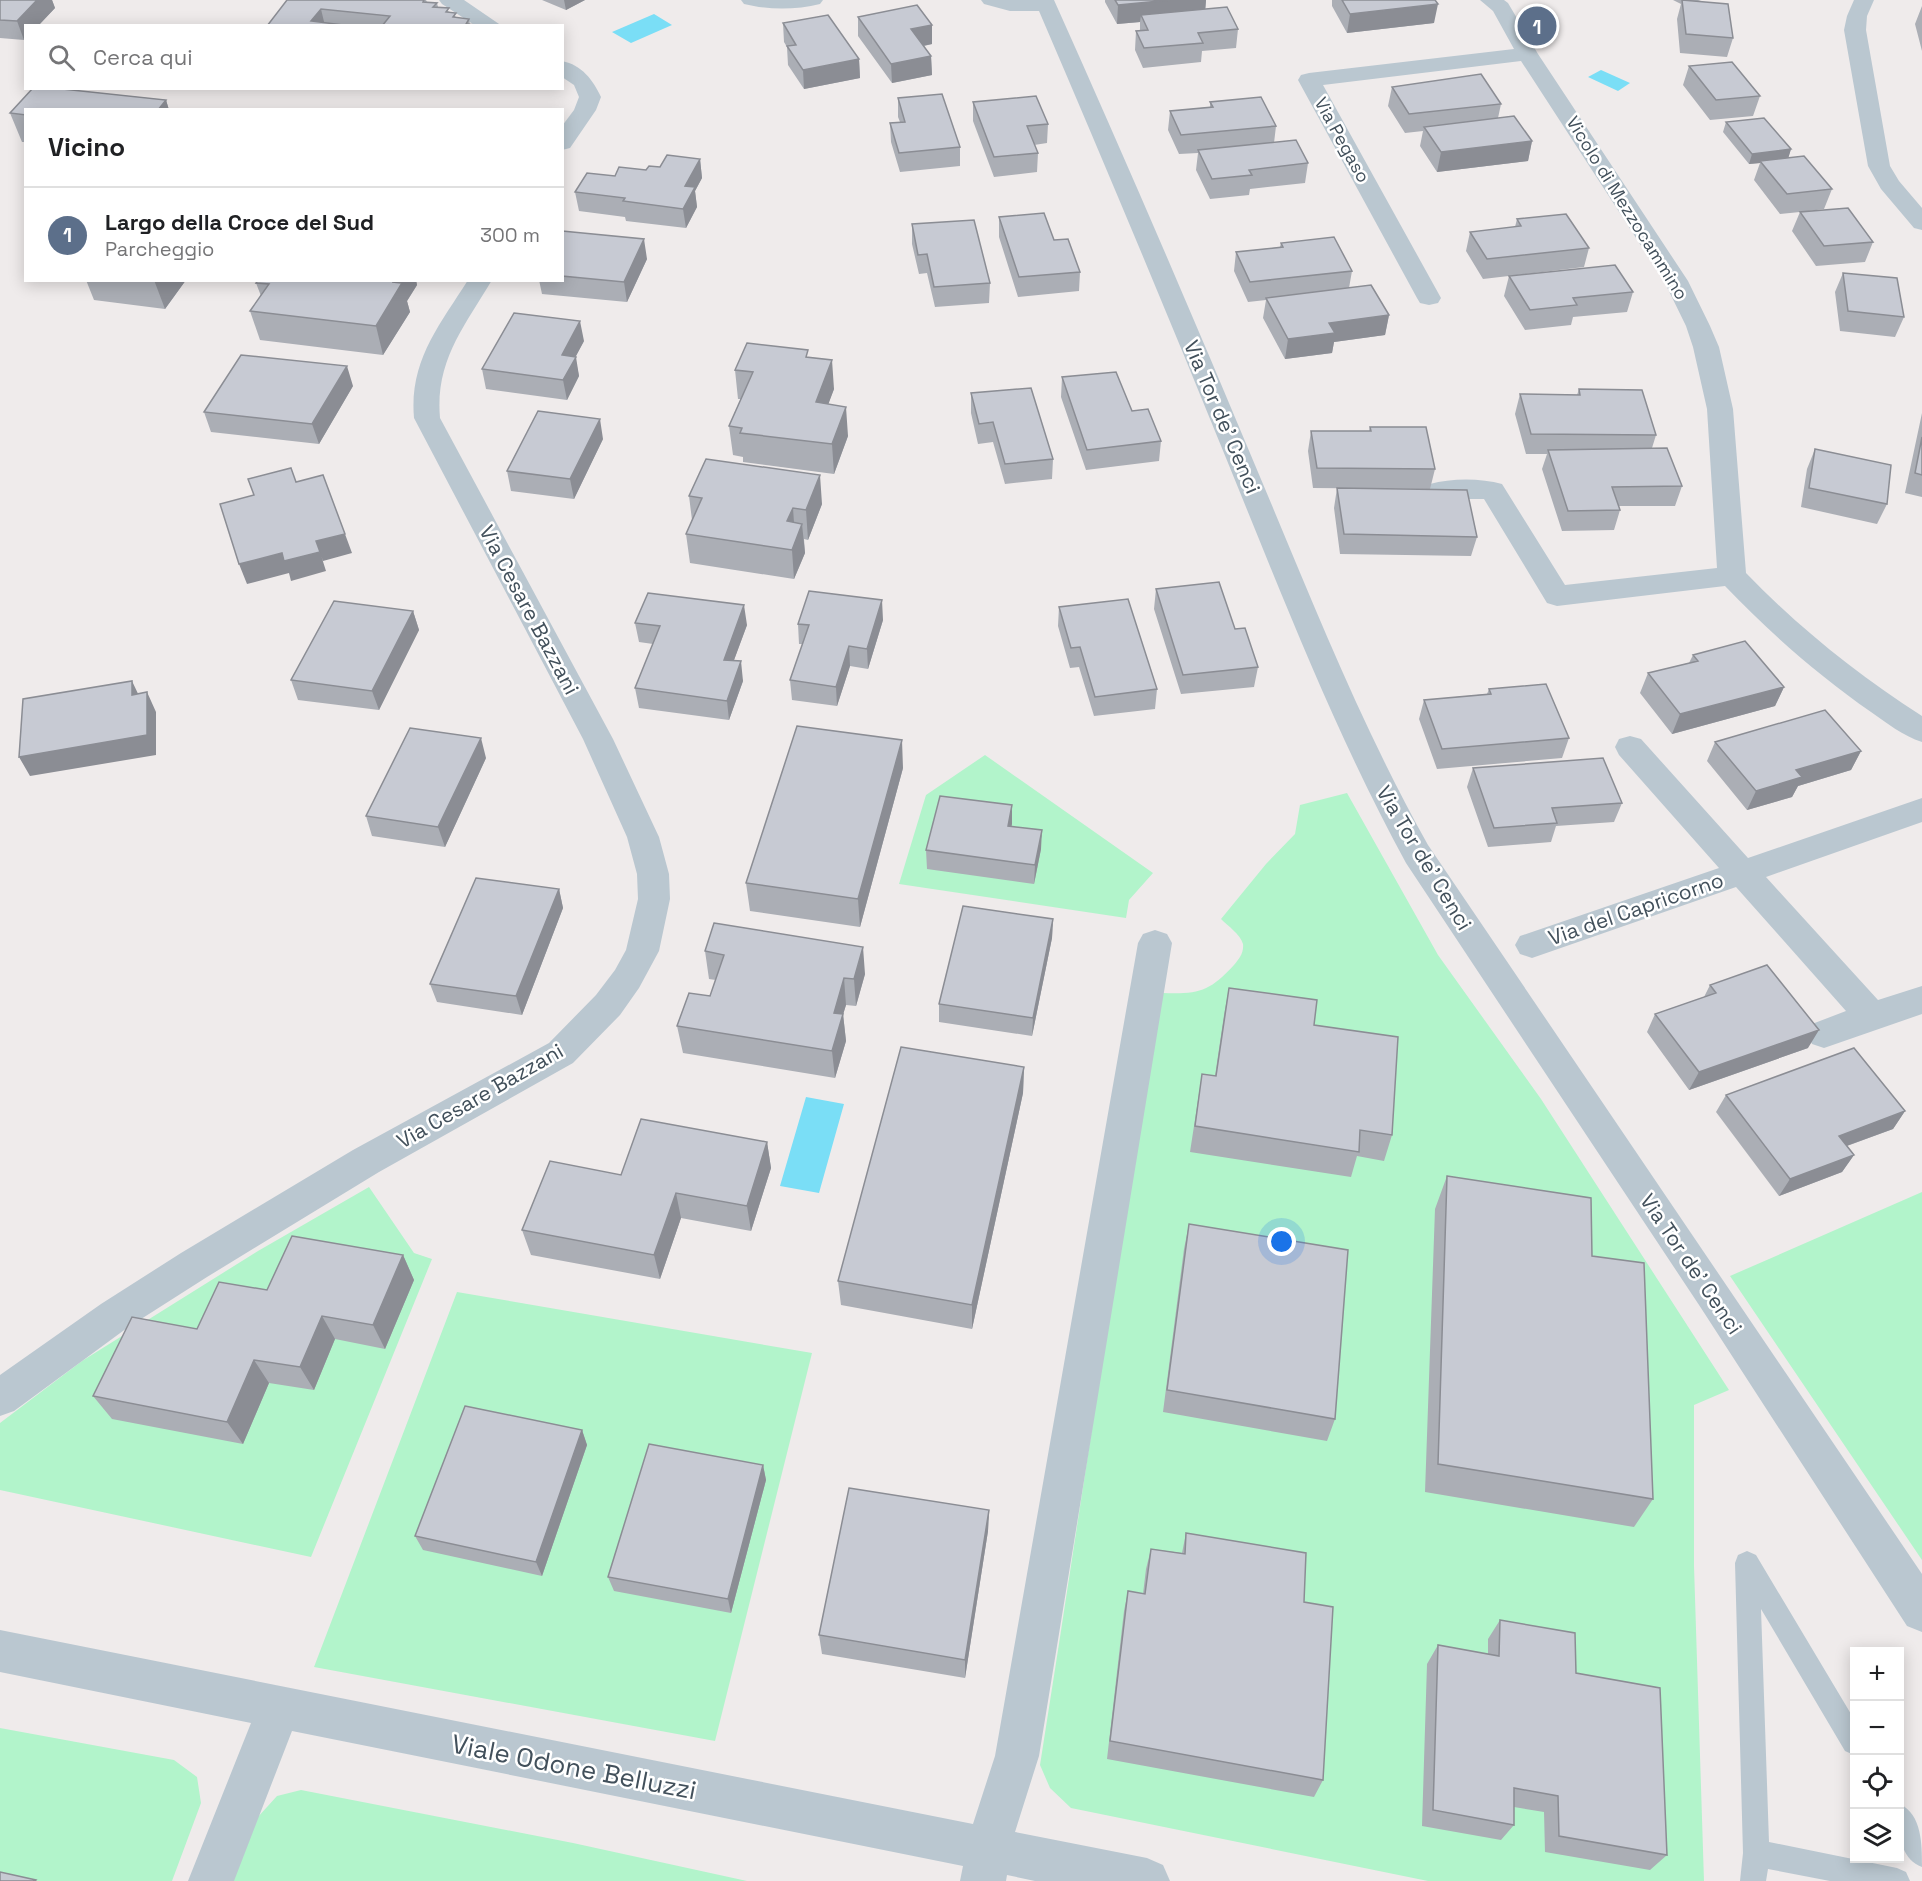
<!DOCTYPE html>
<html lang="it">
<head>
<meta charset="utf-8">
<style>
	:root { --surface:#fff; --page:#f2f2f2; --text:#202124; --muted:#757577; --line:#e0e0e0; --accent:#036ff1 }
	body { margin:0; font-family:"Space Grotesk",sans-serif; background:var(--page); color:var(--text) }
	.controls { position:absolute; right:18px; bottom:18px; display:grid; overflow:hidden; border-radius:0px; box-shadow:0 3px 15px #0003 }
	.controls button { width:54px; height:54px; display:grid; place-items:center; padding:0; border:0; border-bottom:2px solid var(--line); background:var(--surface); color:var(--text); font:30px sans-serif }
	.you { position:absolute; left:1282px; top:1242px; width:21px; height:21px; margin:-15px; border:4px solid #fff; border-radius:50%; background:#1a73e8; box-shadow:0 0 0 9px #1a73e833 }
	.badge { display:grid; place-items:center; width:39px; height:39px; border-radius:50%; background:var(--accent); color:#fff; font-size:20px; font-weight:700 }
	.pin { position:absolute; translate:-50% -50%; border:3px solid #fff; box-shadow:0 2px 6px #0006 }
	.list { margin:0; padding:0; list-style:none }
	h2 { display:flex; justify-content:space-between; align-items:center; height:78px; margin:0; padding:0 24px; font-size:26px }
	h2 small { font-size:20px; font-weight:400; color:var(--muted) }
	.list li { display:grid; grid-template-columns:39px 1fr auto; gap:18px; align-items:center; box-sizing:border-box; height:96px; padding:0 24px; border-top:2px solid var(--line) }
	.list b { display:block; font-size:22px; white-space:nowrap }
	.list p { margin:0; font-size:20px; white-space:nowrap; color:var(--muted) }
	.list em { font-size:20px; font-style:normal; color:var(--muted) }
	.icon { flex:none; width:33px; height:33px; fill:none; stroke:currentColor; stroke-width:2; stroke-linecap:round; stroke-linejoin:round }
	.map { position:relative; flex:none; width:1922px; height:1881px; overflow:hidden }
	.search { position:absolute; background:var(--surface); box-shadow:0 3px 15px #0003; left:24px; top:24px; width:540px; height:66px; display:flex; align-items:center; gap:15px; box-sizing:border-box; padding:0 21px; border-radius:0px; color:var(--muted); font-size:22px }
	.panel { position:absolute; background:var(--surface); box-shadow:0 3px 15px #0003; left:24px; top:108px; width:540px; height:174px; border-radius:0px }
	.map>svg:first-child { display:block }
	.green { fill:#b2f4cb }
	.water { fill:#7adef6 }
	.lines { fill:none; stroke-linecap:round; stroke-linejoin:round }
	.service { fill:#bac7d0; fill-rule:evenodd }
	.minor { fill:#bac7d0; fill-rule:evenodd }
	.wall { fill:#abaeb5 }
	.shaded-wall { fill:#8b8d94 }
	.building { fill:#c7cad3; stroke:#8b8d94; stroke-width:1.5 }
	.labels { text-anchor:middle; stroke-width:5; stroke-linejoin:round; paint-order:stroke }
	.far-street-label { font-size:18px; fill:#42505b; stroke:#fff }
	.street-label { font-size:21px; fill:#42505b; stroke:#fff }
	.near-street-label { font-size:26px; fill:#42505b; stroke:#fff }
</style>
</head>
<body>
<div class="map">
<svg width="1922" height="1881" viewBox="0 0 1922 1881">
	<rect width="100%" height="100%" fill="#efebeb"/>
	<path class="green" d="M985 755 1153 873 1129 900 1126 918 899 884 926 795Z
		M1347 793 1438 955 1541 1099 1729 1390 1694 1405V1566L1704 1881H1428L1071 1808 1050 1788 1040 1765C1081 1508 1117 1249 1163 993 1199 994 1209 992 1234 965 1239 959 1244 953 1243 944 1240 934 1228 926 1221 919L1266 864 1295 834 1300 805Z
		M369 1187 414 1253 432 1259 311 1557 0 1490V1423L82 1361 258 1251Z
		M1922 1192V1560L1730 1276Z
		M457 1292 812 1353 715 1741 314 1667Z
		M0 1728 174 1760 197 1777 201 1803 172 1881H0Z
		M301 1790 573 1843 747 1881H233L257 1818 277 1796Z"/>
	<path class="water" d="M654 14 672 25 631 43 612 32Z
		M1601 70 1630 83 1618 91 1588 77Z
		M806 1097 844 1104 819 1193 780 1186Z"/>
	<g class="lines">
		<path class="service" d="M1747 1551 1756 1555 1854 1719V1755L1845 1751 1761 1609 1769 1842 1897 1868 1906 1872 1910 1881H1830L1768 1869 1766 1881H1740L1743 1853 1735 1563 1738 1555Z
			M1900 1804C1922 1815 1922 1844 1922 1867 1897 1857 1898 1826 1900 1804Z"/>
		<path class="minor" d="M439 0H464L502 26H476L442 4Z
			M741 0H823L820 4C796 10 768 10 744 4Z
			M981 0H1054C1123 154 1190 309 1255 465 1309 593 1360 724 1428 845L1922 1574V1632L1907 1626 1701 1308 1406 863C1335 733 1282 595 1226 458 1165 308 1103 160 1039 11H1010L984 4Z
			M1480 0H1504L1508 3 1538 54 1688 281 1710 326 1719 347 1733 409 1746 573C1799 628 1858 675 1922 716V742C1903 736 1887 723 1871 712 1818 675 1770 633 1725 586L1557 606 1547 603 1484 499H1440L1430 496 1426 490 1430 484C1451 478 1481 478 1502 484L1565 585 1717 568 1707 409 1693 347 1686 326 1664 281 1521 61 1323 85 1441 298 1438 303 1429 305 1420 303 1417 298 1298 80 1301 75 1309 73 1514 49 1493 11Z
			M1854 0H1874L1867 16 1866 30 1890 166 1899 181 1922 208V230L1914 228 1881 189 1868 166 1844 30 1847 16Z
			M562 61C582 65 593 80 601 97L596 110 570 148 562 150V126L574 110 579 97 574 85 562 77Z
			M468 280H492C464 327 435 361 440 418L613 739 659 837 669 874 670 899 659 951 639 988 620 1015 573 1063 379 1172 207 1277 127 1328 14 1411 0 1416V1375L101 1304 181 1253 353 1150 549 1043 596 995 615 970 626 950 638 899 637 874 627 837 583 739 414 418C409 361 439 326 468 280Z
			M1630 736 1641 739 1748 858 1922 798V822L1766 877 1878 1000 1922 986V1014L1824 1048 1812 1044 1807 1034 1812 1024 1846 1011 1736 887 1532 958 1520 954 1515 945 1520 936 1719 868 1619 755 1615 747 1619 739Z
			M1155 930 1167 934 1172 943 1039 1756 1015 1832 1147 1858 1163 1865 1170 1881H1035L1007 1875 1006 1881H960L963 1866 292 1731 234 1881H188L251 1723 0 1672V1630L973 1824 995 1756 1138 943 1143 934Z"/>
	</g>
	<path class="wall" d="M0 0H52L55 8 38 26H26V39L24 40 0 38Z
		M287 0H426L427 2 437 3 438 7 450 12 457 18 469 19 470 25 476 26H267Z
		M542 0H585L566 10Z
		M1105 0H1206L1205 9 1238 29 1236 48 1202 51 1201 62 1143 68 1135 50 1136 31H1140V22L1117 24 1105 2Z
		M1332 0H1435L1434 23 1347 33 1332 6Z
		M1673 0H1701L1698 1 1733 38 1727 57 1680 53 1677 19 1681 4Z
		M1922 6V51L1915 24Z
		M858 17 932 44 924 46 931 56 932 75 892 83 858 36Z
		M783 23 859 59 860 78 804 89 788 65 787 47 784 42Z
		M1689 66 1760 96 1753 116 1710 120 1683 85Z
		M1392 87 1501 104 1498 118 1532 141 1528 161 1437 172 1420 146 1423 131 1405 133 1388 106Z
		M33 88H53L166 100 169 110H26V142H22L10 113Z
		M898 98 960 147V166L900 172 891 142 890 123 900 122 898 117Z
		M973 102 1048 124 1047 143 1034 145 1038 153 1037 172 994 177 973 121Z
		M1210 102 1276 126 1274 143 1308 163 1305 183 1250 189 1249 195 1210 199 1196 170 1198 153 1179 154 1168 130 1170 111 1210 107Z
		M1726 122 1791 149 1788 158 1832 189 1824 209 1801 212 1873 242 1865 262 1816 266 1792 231 1800 212 1780 214 1754 180 1760 163 1749 164 1723 132Z
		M700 159 702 178 695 191 697 207 686 228 626 221 625 217 579 211 575 192 615 176 646 170Z
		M999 217 1054 240 1080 272 1079 291 1018 297 999 237Z
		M1517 219 1589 248 1584 267 1483 279 1466 251 1470 232 1515 227Z
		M912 224 990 283 989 303 935 307 927 273 919 274 912 244Z
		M562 231 647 259 627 302 542 294 539 280H562Z
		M1281 243 1352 271 1349 288 1389 315 1385 335 1334 342 1332 353 1285 359 1263 318 1266 300 1248 302 1234 271 1236 252 1280 247Z
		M1843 273 1904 317 1895 337 1840 331 1835 292Z
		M1509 276 1633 292 1627 312 1573 317 1571 325 1525 330 1504 296Z
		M86 280H186L165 309 94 300Z
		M258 280H416L417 285 407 301 410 312 383 355 260 340 250 311 261 296 256 283Z
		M584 341 575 357 579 376 567 400 486 389 482 369Z
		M809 357 834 389 828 404 848 436 834 474 743 462V457L733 455 729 426 741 399H738L735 370Z
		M1062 377 1132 411 1161 441 1159 461 1086 470 1061 397Z
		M353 386 319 444 211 432 204 412Z
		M1579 389 1656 435 1652 448 1682 486 1675 506H1619L1620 510 1614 530 1562 531 1542 469 1547 454H1526L1515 414 1520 394 1577 395Z
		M971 393 1053 459 1052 479 1005 484 993 442 978 444 971 413Z
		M1922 413V497L1905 493Z
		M1370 427 1435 469 1430 489 1313 488 1308 451 1311 431H1369Z
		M603 439 574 499 511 491 507 471Z
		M1815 449 1887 504 1877 524 1801 507 1807 469Z
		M1337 488 1477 537 1471 556 1340 554 1334 508Z
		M689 496 822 504 808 540 804 539 805 553 794 579 690 563 686 534 692 520Z
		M1156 589 1258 667 1254 687 1181 694 1154 609Z
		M1059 607 1157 689 1155 709 1094 716 1079 667 1070 668 1058 626Z
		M413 611 419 630 379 710 298 700 291 680Z
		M883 620 868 669 850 666 837 706 792 700 790 680 803 644H799L798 624Z
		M635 623 747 625 734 660 743 681 729 720 639 708 635 688 653 644 639 642Z
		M1693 655 1784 687 1775 706 1672 734 1640 693 1648 673 1689 663Z
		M1489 689 1569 738 1562 758 1437 769 1419 719 1424 700 1487 694Z
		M1715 742 1861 751 1851 770 1798 786 1792 797 1747 810 1707 761Z
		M486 758 445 847 372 836 366 816Z
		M903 768 860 927 750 911 746 883Z
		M1473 768 1622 803 1614 822 1556 826 1551 842 1488 847 1467 787Z
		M1011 826 1041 849 1034 884 927 869 926 850Z
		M559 889 563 908 522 1015 437 1002 430 984Z
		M1053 919 1052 938 1032 1036 939 1022V1004Z
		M705 951 865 974 856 1006 846 1005 843 1014 846 1041 835 1078 683 1053 677 1026 710 996 716 980 709 979Z
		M1710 985 1808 1048 1689 1090 1647 1032 1655 1014 1704 997Z
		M1229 988 1314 1025 1392 1135 1384 1161 1357 1156 1351 1177 1190 1152 1202 1074 1215 1076 1224 1015Z
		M1024 1067 1023 1093 972 1329 841 1305 838 1281Z
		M1726 1095 1905 1111 1893 1129 1847 1146 1854 1155 1842 1172 1779 1196 1716 1112Z
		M767 1142 771 1168 751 1231 681 1218 660 1279 531 1255 522 1230 621 1175Z
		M1447 1176 1592 1256 1653 1499 1634 1527 1425 1492 1435 1209Z
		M1189 1224 1335 1419 1327 1441 1163 1412 1184 1249Z
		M403 1255 414 1280 385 1349 335 1339 314 1390 269 1383 243 1444 112 1419 93 1396 197 1329 267 1290Z
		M582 1430 587 1445 542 1576 423 1550 415 1536Z
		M763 1465 766 1480 731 1613 614 1591 608 1577Z
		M989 1510 988 1531 965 1678 822 1654 819 1635Z
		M1186 1533 1304 1602 1323 1780 1314 1797 1107 1759 1124 1611 1128 1591 1143 1594 1146 1569 1151 1549 1182 1553Z
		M1500 1620 1576 1673 1667 1855 1650 1870 1545 1852 1544 1812 1514 1807V1825L1501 1840 1422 1826 1427 1664 1438 1645 1488 1654V1639Z"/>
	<path class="shaded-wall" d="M37 0H52L55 8 38 26H26V39L24 40 17 21Z
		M564 0H585L566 10Z
		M1170 0H1206L1205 15H1141L1140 22 1117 24 1118 5Z
		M1438 4 1434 23 1347 33 1350 14Z
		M321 9 325 26 311 21Z
		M932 25V44L912 48 911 29Z
		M931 56 932 75 892 83 891 64Z
		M859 59 860 78 804 89 803 70Z
		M166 100 169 110H158Z
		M1532 141 1528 161 1437 172 1441 152Z
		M1791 149 1788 159 1760 161V163L1749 164 1752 154Z
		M700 159 702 178 695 191 697 207 686 228 683 209 685 186Z
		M644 239 647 259 627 302 624 282Z
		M154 280H186L165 309Z
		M394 280H416L417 285 407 301 410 312 383 355 376 326Z
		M1389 315 1385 335 1334 342 1332 353 1285 359 1288 339 1329 323Z
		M580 321 584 341 566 375 562 355Z
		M576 357 579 376 567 400 563 380Z
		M832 360 834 389 818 432 816 402Z
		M347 366 353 386 319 444 312 424Z
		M846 407 848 436 834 474 832 444Z
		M600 419 603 439 574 499 570 479Z
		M820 475 822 504 808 540 806 510Z
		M793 508 795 537 790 550 787 521Z
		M802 524 805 553 794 579 792 550Z
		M345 534 352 553 323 561 316 541Z
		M320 552 326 571 291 581 289 573 247 584 239 564 282 553Z
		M882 600 883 620 868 669 867 649Z
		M744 605 747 625 727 679 724 660Z
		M413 611 419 630 379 710 372 691Z
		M849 646 850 666 837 706 836 687Z
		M741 661 743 681 729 720 727 701Z
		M132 681 141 700 132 695Z
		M1784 687 1775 706 1672 734 1680 714Z
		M147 692 156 712V755L30 776 19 757Z
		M481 738 486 758 445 847 438 827Z
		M902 740 903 768 860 927 858 899Z
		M1861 751 1851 770 1798 786 1792 797 1747 810 1756 791 1796 770Z
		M1012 805V824L1008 845V826Z
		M1042 830 1041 849 1034 884 1035 865Z
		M559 889 563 908 522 1015 516 996Z
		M1053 919 1052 938 1032 1036 1033 1018Z
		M863 947 865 974 856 1006 854 979Z
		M844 978 846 1005 839 1028 843 1014 846 1041 835 1078 832 1051 834 1013Z
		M1819 1030 1808 1048 1689 1090 1699 1072Z
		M1024 1067 1023 1093 972 1329V1305Z
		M1905 1111 1893 1129 1827 1153 1839 1136Z
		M767 1142 771 1168 751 1231 747 1206Z
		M1854 1155 1842 1172 1779 1196 1790 1179Z
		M676 1193 681 1218 660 1279 654 1255Z
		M403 1255 414 1280 385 1349 373 1325Z
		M322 1316 335 1339 314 1390 300 1367Z
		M254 1360 269 1383 243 1444 227 1422Z
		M582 1430 587 1445 542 1576 536 1562Z
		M763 1465 766 1480 731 1613 728 1599Z
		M989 1510 988 1531 965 1678V1660Z"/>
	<path class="building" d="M0 0H37L17 21 0 20Z
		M287 0H424L423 2 437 3 433 7 449 8 446 12 456 13 453 17 469 19 466 24 476 25 382 26 390 16 321 9 311 21 351 26H267Z
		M1115 0H1170L1118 5Z
		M1342 0H1435L1438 4 1350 14Z
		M1682 0 1728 4 1733 38 1686 34Z
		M917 5 932 25 911 29 931 56 891 64 858 17Z
		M1227 7 1238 29 1198 33 1203 43 1144 48 1136 31 1148 30 1141 15Z
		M828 15 859 59 803 70 787 46 796 45 783 23Z
		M1732 62 1760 96 1716 100 1689 66Z
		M1481 74 1501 104 1409 114 1392 87Z
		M33 88H53L166 100 158 110H26V115L10 113Z
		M942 94 960 147 899 153 890 123 905 122 898 98Z
		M1036 96 1048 124 1027 126 1038 153 994 157 973 102Z
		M1261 97 1276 126 1181 135 1170 111 1213 107 1210 102Z
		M1514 116 1532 141 1441 152 1424 127Z
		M1764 118 1791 149 1752 154 1726 122Z
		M1296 140 1308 163 1249 170 1252 175 1212 179 1198 150Z
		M667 155 700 159 685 186 695 187 683 209 623 201 625 198 575 192 587 173 615 176 619 167 646 170 649 166 660 167Z
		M1804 156 1832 189 1787 194 1760 161Z
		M1848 208 1873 242 1824 246 1800 212Z
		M1044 213 1054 240 1068 239 1080 272 1019 277 999 217Z
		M1566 214 1589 248 1487 259 1470 232 1521 226 1517 219Z
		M974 220 990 283 934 287 927 254 918 255 912 224Z
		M562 231 644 239 624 282 562 276Z
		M1334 237 1352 271 1250 282 1236 252 1283 247 1281 243Z
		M1615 265 1633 292 1573 298 1577 305 1530 310 1509 276Z
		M1843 273 1897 278 1904 317 1848 311Z
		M258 280H394L393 282 402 283 376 326 250 311 269 284 256 283Z
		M1371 285 1389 315 1329 323 1335 333 1288 339 1266 298Z
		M514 313 580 321 562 355 576 357 563 380 482 369Z
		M747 343 808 350 806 357 832 360 816 402 846 407 832 444 740 433 742 428 729 426 753 372 735 370Z
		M241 355 347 366 312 424 204 412Z
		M1116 372 1132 411 1148 409 1161 441 1087 450 1062 377Z
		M1031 388 1053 459 1005 464 993 422 979 424 971 393Z
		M1579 389 1642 390 1656 435 1531 434 1520 394 1580 395Z
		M538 411 600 419 570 479 507 471Z
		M1370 427H1426L1435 469 1317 468 1311 431H1371Z
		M1922 437V475L1915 473Z
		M1667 448 1682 486 1612 487 1620 510 1568 511 1548 450Z
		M1815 449 1891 465 1887 504 1809 488Z
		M706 459 820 475 806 510 793 508 787 521 802 524 792 550 686 534 702 498 689 496Z
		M291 468 296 482 323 475 345 534 316 541 320 552 284 561 282 553 239 564 220 504 254 495 248 479Z
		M1337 488 1467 490 1477 537 1344 534Z
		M1219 582 1235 629 1245 628 1258 667 1183 675 1156 589Z
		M809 591 882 600 867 649 849 646 836 687 790 680 809 625 798 624Z
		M648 593 744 605 724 660 741 661 727 701 635 688 660 626 635 623Z
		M1128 599 1157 689 1095 697 1080 647 1071 648 1059 607Z
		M334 601 413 611 372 691 291 680Z
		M1745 641 1784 687 1680 714 1648 673 1698 661 1693 655Z
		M132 681V695L147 692V735L19 757 23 699Z
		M1546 684 1569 738 1442 749 1424 700 1491 694 1489 689Z
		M1825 710 1861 751 1796 770 1802 777 1756 791 1715 742Z
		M797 726 902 740 858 899 746 883Z
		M410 728 481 738 438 827 366 816Z
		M1603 758 1622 803 1552 808 1557 823 1494 828 1473 768Z
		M940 796 1012 805 1008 826 1042 830 1035 865 926 850Z
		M476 878 559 889 516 996 430 984Z
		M963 906 1053 919 1033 1018 939 1004Z
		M714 923 863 947 854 979 844 978 834 1013 843 1014 832 1051 677 1026 689 993 710 996 724 955 705 951Z
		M1767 965 1819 1030 1699 1072 1655 1014 1716 993 1710 985Z
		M1229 988 1317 1000 1314 1025 1398 1037 1392 1135 1360 1130 1359 1152 1195 1126 1202 1074 1216 1076Z
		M901 1047 1024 1067 972 1305 838 1281Z
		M1854 1048 1905 1111 1839 1136 1854 1155 1790 1179 1726 1095Z
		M641 1119 767 1142 747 1206 676 1193 654 1255 522 1230 550 1161 621 1175Z
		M1447 1176 1591 1198 1592 1256 1644 1263 1653 1499 1438 1464Z
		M1189 1224 1348 1250 1335 1419 1167 1390Z
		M292 1236 403 1255 373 1325 322 1316 300 1367 254 1360 227 1422 93 1396 132 1317 197 1329 219 1282 267 1290Z
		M465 1406 582 1430 536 1562 415 1536Z
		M649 1444 763 1465 728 1599 608 1577Z
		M849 1488 989 1510 965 1660 819 1635Z
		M1186 1533 1306 1553 1304 1602 1333 1607 1323 1780 1110 1741 1128 1591 1145 1594 1151 1549 1185 1554Z
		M1500 1620 1575 1633 1576 1673 1660 1688 1667 1855 1559 1836 1558 1796 1514 1788V1825L1433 1810 1438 1645 1499 1656Z
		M0 1872 36 1880 35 1881H0Z"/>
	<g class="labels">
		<g class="far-street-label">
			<text transform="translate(1342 140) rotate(61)" y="6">Via Pegaso</text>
			<text transform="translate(1627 208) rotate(58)" y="6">Vicolo di Mezzocammino</text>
		</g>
		<g class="street-label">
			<text transform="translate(1222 417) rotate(67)" y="7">Via Tor de' Cenci</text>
			<text transform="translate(529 610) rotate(62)" y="7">Via Cesare Bazzani</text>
			<text transform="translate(1424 858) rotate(59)" y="7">Via Tor de' Cenci</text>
			<text transform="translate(1636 909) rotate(-19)" y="7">Via del Capricorno</text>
			<text transform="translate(480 1096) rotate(-30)" y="7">Via Cesare Bazzani</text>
			<text transform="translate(1691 1264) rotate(56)" y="7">Via Tor de' Cenci</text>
		</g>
		<g class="near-street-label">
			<text transform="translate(574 1767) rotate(11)" y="9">Viale Odone Belluzzi</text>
		</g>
	</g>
</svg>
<div class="controls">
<button>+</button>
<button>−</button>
<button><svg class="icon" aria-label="locate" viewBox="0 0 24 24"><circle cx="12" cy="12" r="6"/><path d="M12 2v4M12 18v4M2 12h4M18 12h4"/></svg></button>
<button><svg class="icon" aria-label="layers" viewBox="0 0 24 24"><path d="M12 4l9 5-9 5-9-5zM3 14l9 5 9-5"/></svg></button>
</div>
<div class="you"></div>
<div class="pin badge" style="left:1537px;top:26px;background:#5c6f8a">1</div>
<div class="search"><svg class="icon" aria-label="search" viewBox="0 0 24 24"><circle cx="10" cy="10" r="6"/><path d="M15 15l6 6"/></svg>Cerca qui</div>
<section class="panel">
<h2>Vicino<small></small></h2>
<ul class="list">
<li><span class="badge" style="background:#5c6f8a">1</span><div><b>Largo della Croce del Sud</b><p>Parcheggio</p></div><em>300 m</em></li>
</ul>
</section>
</div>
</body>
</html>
